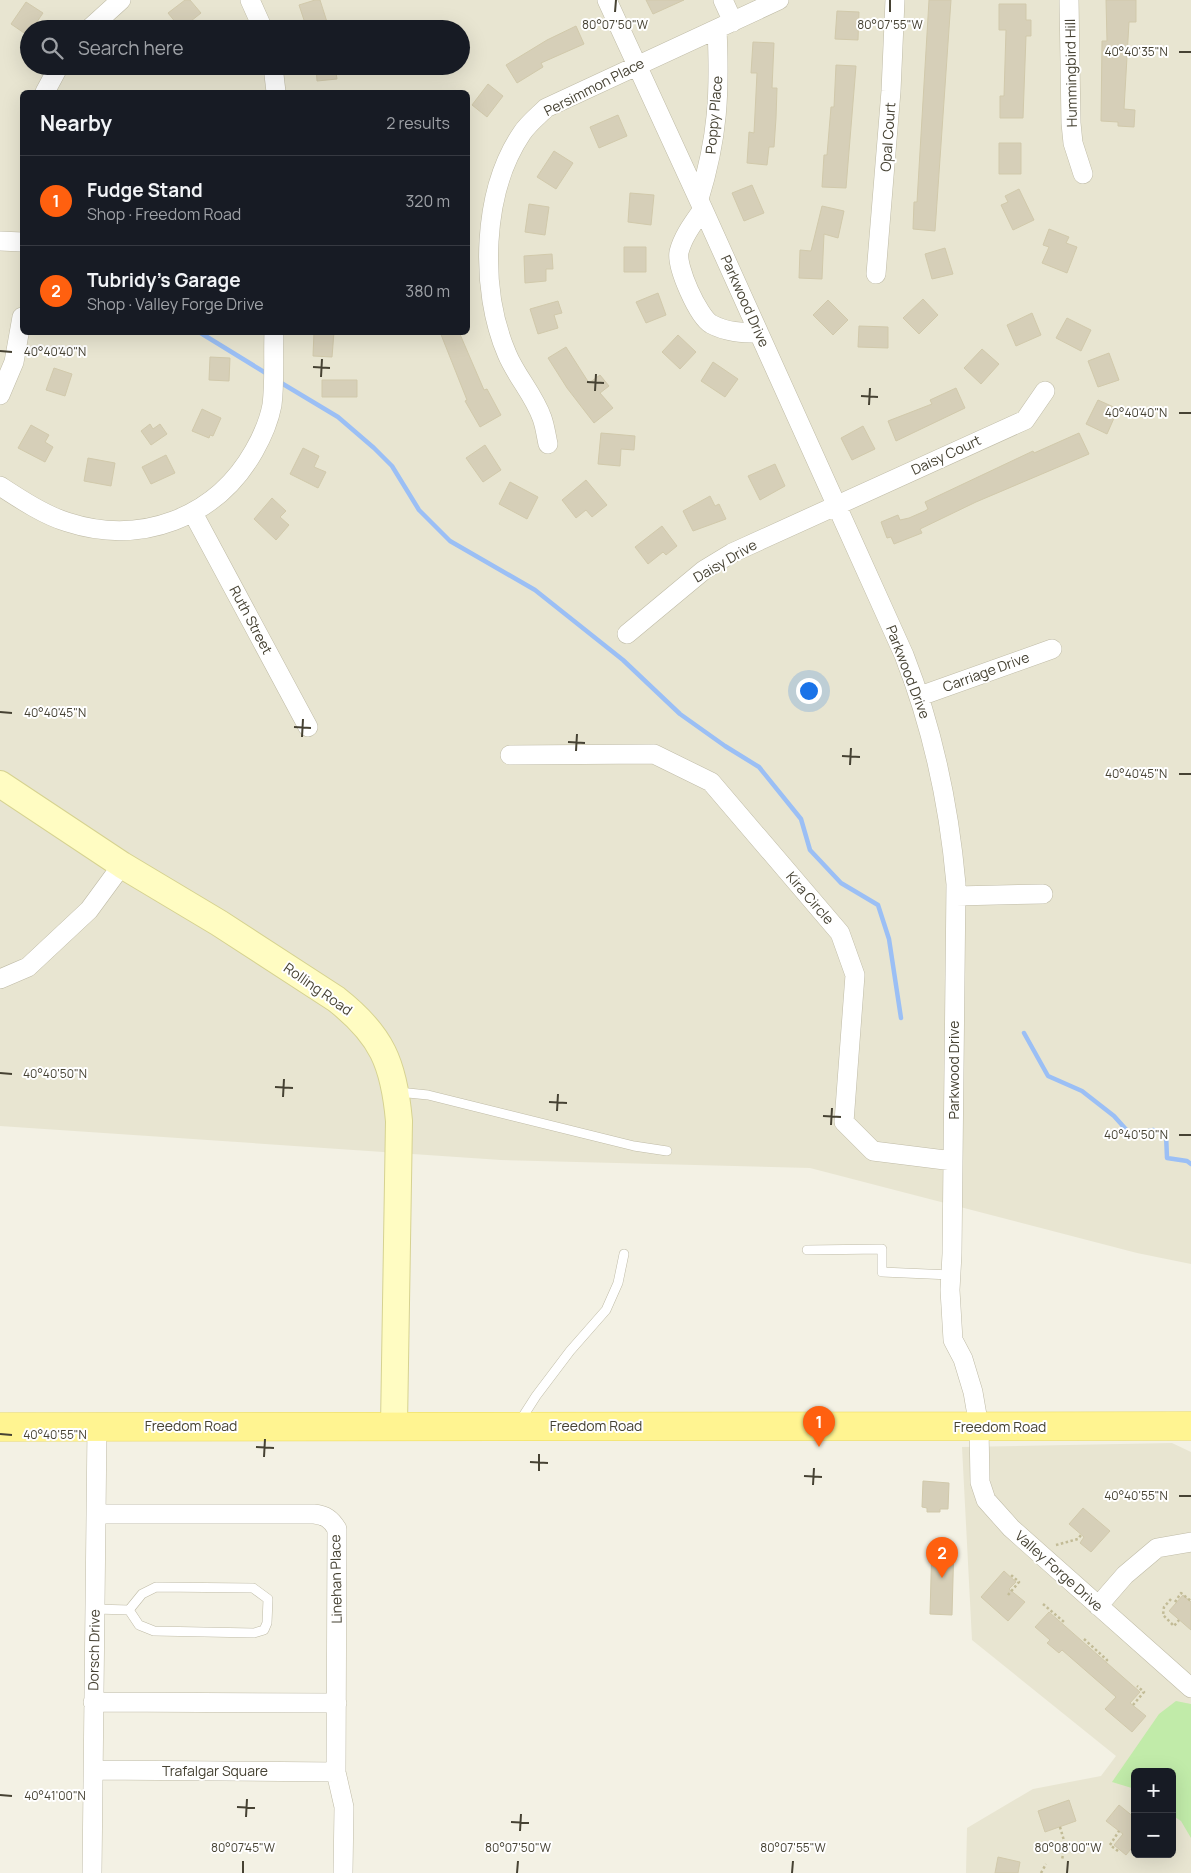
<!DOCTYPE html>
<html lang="en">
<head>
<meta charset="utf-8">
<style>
	:root { --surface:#171b24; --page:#20242c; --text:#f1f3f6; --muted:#9ea1a6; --line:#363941; --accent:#ff600f }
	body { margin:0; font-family:Manrope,sans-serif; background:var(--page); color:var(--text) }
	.controls { position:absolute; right:15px; bottom:15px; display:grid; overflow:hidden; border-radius:8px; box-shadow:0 5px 20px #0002 }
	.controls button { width:45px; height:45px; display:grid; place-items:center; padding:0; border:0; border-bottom:1px solid var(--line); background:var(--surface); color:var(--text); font:25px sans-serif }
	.you { position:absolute; left:808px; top:690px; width:18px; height:18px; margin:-12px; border:4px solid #fff; border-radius:50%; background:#1a73e8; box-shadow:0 0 0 8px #1a73e833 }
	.badge { display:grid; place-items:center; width:32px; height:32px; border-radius:50%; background:var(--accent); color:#fff; font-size:16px; font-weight:700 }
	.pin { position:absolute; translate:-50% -41px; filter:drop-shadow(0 1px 2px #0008) }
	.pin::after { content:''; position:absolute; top:26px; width:18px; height:15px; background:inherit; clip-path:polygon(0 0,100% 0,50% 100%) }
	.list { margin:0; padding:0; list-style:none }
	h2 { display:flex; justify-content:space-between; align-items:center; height:65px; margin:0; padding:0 20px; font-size:21px }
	h2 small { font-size:16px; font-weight:400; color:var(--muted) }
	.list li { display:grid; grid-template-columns:32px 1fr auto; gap:15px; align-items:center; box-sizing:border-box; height:90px; padding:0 20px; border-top:1px solid var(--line) }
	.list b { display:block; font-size:19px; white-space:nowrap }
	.list p { margin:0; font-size:16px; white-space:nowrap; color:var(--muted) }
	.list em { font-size:16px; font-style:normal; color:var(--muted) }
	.icon { flex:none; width:28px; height:28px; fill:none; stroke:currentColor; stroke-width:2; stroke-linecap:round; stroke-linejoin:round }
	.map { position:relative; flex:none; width:1191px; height:1873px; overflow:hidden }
	.search { position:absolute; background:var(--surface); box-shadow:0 5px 20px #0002; left:20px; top:20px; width:450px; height:55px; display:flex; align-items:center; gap:12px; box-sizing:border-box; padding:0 18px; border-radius:28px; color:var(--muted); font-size:19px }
	.panel { position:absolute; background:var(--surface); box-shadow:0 5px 20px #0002; left:20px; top:90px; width:450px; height:245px; border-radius:8px }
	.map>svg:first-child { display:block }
	.residential { fill:#e8e5d1; fill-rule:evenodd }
	.green { fill:#c1eba9 }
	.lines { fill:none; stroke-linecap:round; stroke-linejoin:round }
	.stream { stroke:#9bbff5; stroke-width:4.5 }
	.building { fill:#d6cfb8; stroke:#d1c9ab }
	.lane-casing { stroke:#bfbba6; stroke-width:10 }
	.street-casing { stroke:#bfbba6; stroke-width:20 }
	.secondary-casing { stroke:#d6d290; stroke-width:28 }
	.primary-casing { stroke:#ecdb59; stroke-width:29 }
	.path { stroke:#c2bb96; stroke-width:2.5; stroke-dasharray:2.5 2.5; stroke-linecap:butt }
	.lane { stroke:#fff; stroke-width:9 }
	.street { stroke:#fff; stroke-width:19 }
	.secondary { stroke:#fffcc2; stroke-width:26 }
	.primary { stroke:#fff491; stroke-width:28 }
	.ticks { fill:none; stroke:#464233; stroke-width:2 }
	.labels { text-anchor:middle; stroke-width:4; stroke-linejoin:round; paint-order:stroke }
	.street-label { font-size:14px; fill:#464233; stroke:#fff }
	.ticks-label { font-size:12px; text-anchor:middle; fill:#464233; stroke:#fff; stroke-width:4; stroke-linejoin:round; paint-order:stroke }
</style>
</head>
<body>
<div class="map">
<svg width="1191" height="1873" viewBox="0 0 1191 1873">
	<rect width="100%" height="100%" fill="#f3f1e4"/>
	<path class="residential" d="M0 0H1191V1264L1137 1253 810 1168 501 1160 0 1126ZM29 29H461V66H29ZM22 92H468V332H22Z
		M1172 1443 1191 1452V1873H966L967 1828 1033 1789 1101 1776 1116 1756 972 1640 962 1447ZM1135 1772H1172V1854H1135Z"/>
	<path class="green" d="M1176 1701 1191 1704V1838L1181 1821 1172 1815V1772H1135V1789L1112 1782 1159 1714Z"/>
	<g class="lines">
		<path class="stream" d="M199 332 269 375
			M278 381 338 417 374 448 392 466 419 510 450 541 535 590 623 660 680 714 725 746 759 767 801 819 810 850 841 883 878 905 889 939 901 1018
			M1024 1033 1048 1076 1082 1091 1114 1116 1131 1135 1153 1130 1166 1134 1167 1158 1187 1161 1191 1164"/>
	</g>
	<path class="building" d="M185 0H190L201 13 181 29 168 13Z
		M315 0H320L328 25 307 29 299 5Z
		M646 0H684L653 14Z
		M929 0H951L935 231 913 229 914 202H917Z
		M1106 0H1136V22H1129L1124 109 1135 110 1134 127 1118 126V122L1101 121 1102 41H1107Z
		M26 2 43 13 32 29H29L27 35 11 24Z
		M999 4H1026V20H1031V36H1026L1023 118H1000V96H1004L1006 30H999Z
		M837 11 859 12 858 40 835 39Z
		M576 26 584 44 541 63 543 67 517 83 506 65 547 40Z
		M753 42 774 43 772 88H777L776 118 774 147H769L767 165 747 163 749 132 754 133 757 73H751Z
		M836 65 856 66 846 188 822 187 824 155H827L831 107H834Z
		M316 66H335L337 79 317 81Z
		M488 84 503 96 487 117 472 105Z
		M618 115 627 136 599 148 590 127Z
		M999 143H1021V174H999Z
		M554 151 573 163 556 189 537 177Z
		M752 185 764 213 744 221 732 193Z
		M1019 189 1034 220 1013 230 1001 205 1008 202 1005 196Z
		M630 193 654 195 651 225 628 222Z
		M529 204 549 207 545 235 525 232Z
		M822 206 844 211 838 238 824 234 822 279 799 278 800 250 811 251Z
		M1049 229 1069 237 1066 243 1077 247 1067 273 1042 263 1049 247 1043 245Z
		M624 247H646V272H624Z
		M945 248 953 274 932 279 925 254Z
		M552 254 553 269H546V281L525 283 524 256Z
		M658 293 666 315 646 323 636 302Z
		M923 299 938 315 919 334 903 318Z
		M828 300 848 320 833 335 813 315Z
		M558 301 562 313 554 315 558 328 538 334 530 309Z
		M1032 313 1041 335 1016 346 1007 325Z
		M1067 318 1091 330 1081 351 1056 338Z
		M859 326 888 327V348L858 347Z
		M314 332H334L332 357 313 356Z
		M440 332H459L484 390 487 389 501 415 480 427 465 401 467 400Z
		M678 335 696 352 680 369 662 352Z
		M566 347 589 383 600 375 609 386 600 393 613 408 594 423 567 388 548 358Z
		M982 349 999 364 981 384 964 368Z
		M1109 353 1119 380 1098 387 1088 361Z
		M210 357 230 358 229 381 209 380Z
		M713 362 738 379 725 397 701 381Z
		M54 368 72 374 65 396 46 390Z
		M322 380H357V397H322Z
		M956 388 965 408 896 441 888 421 932 404 930 400Z
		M1098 400 1118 409 1107 434 1086 424Z
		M202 409 221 418 213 436 210 435 209 438 192 431Z
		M150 424 153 429 160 424 167 434 151 445 141 431Z
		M31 425 49 435 45 442 53 447 45 462 18 448Z
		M863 426 875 449 852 460 841 438Z
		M601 433 635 436 634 450 621 449 620 466 598 464Z
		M1079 433 1089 454 976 502 920 529 922 533 894 544 891 537 887 538 881 522 898 515 900 520 909 518 925 511 928 509 925 502 1033 451 1034 453Z
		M485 445 501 470 483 482 466 458Z
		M303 448 319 456 314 467 326 472 318 488 290 474Z
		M166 455 175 473 151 484 142 467Z
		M88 458 115 463 111 486 84 481Z
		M775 464 785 486 760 500 748 476Z
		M586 480 607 505 592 517 586 510 576 518 562 500Z
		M510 482 538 497 527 519 499 504Z
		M710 496 715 506 719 504 726 519 693 531 683 511Z
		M272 498 286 511 280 517 289 525 276 540 254 519Z
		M662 526 677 546 666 555 663 552 648 564 635 547Z
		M923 1481 949 1483 948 1509H940V1512H927V1508L922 1507Z
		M1083 1508 1110 1531 1091 1552 1080 1543 1084 1537 1069 1524Z
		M932 1542 954 1543 952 1615 930 1614Z
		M1004 1571 1016 1582 1009 1589 1025 1602 1008 1621 981 1597Z
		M1183 1595 1191 1602V1630L1169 1611Z
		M1049 1612 1140 1692 1130 1703 1146 1716 1132 1732 1105 1709 1116 1697 1062 1650 1059 1653 1047 1643 1050 1640 1035 1627Z
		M1069 1800 1076 1821 1045 1832 1038 1811Z
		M1119 1805 1135 1818V1844L1126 1855 1114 1845 1123 1834 1106 1821Z
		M998 1857 1020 1862 1018 1873H995Z"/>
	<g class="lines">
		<g class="lane-casing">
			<path id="lane" d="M398 1092 428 1095 634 1146 667 1151
				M807 1250 882 1249V1272L951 1275
				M520 1421 536 1396 570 1351 606 1310 618 1283 624 1254
				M95 1609 129 1610 139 1625 154 1631 254 1633 264 1630 267 1623 268 1599 253 1588 156 1587 142 1594 129 1610"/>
		</g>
		<g class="street-casing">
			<path id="street" d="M250 0 263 29
				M607 0 703 209 904 655C933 729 949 805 956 884L952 1254 950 1290 953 1340 963 1359 973 1392 979 1427 980 1482 986 1500 1011 1528 1191 1688
				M723 0 733 22
				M1069 0 1071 123 1073 143 1083 174
				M89 29 121 0
				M273 66 276 92
				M45 92 59 66
				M699 199C718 137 720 93 717 29
				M703 209C694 222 683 236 679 252 676 267 698 316 711 324 726 332 742 333 759 333
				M0 241 22 242
				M876 274 891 91 895 0
				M0 395 14 362 22 317
				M548 444C546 435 545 426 542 418 534 395 516 376 507 354 479 289 482 192 522 133 528 124 538 116 546 108L779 0
				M0 486C20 499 44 515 67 522 141 546 216 518 254 451 262 437 269 421 272 405 275 382 273 356 274 332
				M193 513 308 727
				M627 634 704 570 732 553 1025 420 1045 391
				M920 696 1052 649
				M510 755 654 754 711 782 840 933 855 975 844 1122 873 1151 953 1161
				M956 896 1043 894
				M0 979 28 967 89 910 122 865
				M97 1514H314C325 1515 331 1519 337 1529L336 1772 344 1807 343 1873
				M1098 1606 1125 1575 1157 1548 1191 1542
				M93 1702 337 1703
				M93 1770 336 1772
				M92 1873 97 1427"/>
		</g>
		<g class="secondary-casing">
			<path id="secondary" d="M0 784 122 865 219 923 336 999C382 1035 394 1064 399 1121L394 1425"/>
		</g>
		<g class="primary-casing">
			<path id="primary" d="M0 1427 1191 1426"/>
		</g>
		<path class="path" d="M1056 1545 1078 1539 1081 1535
			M1008 1595 1019 1582 1011 1575
			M1171 1599 1164 1607 1163 1615 1174 1626 1179 1620
			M1175 1602 1181 1593 1191 1601
			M1043 1604 1064 1622 1063 1624
			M1084 1639 1107 1660 1105 1662
			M1133 1705 1144 1692 1137 1686
			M1060 1827 1065 1844 1062 1860
			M1118 1851 1110 1845 1119 1831
			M1041 1873 1046 1864"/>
		<use href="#lane" class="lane"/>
		<use href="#street" class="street"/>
		<use href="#secondary" class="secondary"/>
		<use href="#primary" class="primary"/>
	</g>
	<path class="ticks" d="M615 12 616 0M890 12V0M1179 52H1191M0 351 12 352M313 367 330 368M321 377 322 359M587 382 604 383M595 391 596 374M861 396 878 397M869 405 870 388M1179 413H1191M0 712 12 713M294 727 311 728M302 737 303 719M568 742 585 743M576 751 577 734M842 756 860 757M850 765 851 748M1179 774H1191M0 1073 12 1074M275 1087 293 1088M283 1097 284 1079M549 1102 567 1103M557 1111 558 1094M823 1116 841 1117M831 1125 832 1108M1179 1135H1191M0 1434 12 1435M256 1447 274 1448M264 1457 265 1439M530 1462 548 1463M539 1471V1454M804 1476 822 1477M813 1485 814 1468M1179 1496H1191M0 1795 12 1796M237 1807 255 1808M246 1817 247 1799M511 1822 529 1823M520 1831 521 1814M243 1873V1861M517 1873 518 1861M792 1873 793 1861M1067 1873 1068 1861"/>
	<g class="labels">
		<g class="street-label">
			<text transform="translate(1071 73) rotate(-91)" y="5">Hummingbird Hill</text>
			<text transform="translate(594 87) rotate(-27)" y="5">Persimmon Place</text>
			<text transform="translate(714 115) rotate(-85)" y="5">Poppy Place</text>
			<text transform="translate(888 137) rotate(-86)" y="5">Opal Court</text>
			<text transform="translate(745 301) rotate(66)" y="5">Parkwood Drive</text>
			<text transform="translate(946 455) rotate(-25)" y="5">Daisy Court</text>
			<text transform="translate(725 561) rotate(-30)" y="5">Daisy Drive</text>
			<text transform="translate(251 620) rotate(62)" y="5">Ruth Street</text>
			<text transform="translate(908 672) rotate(69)" y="5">Parkwood Drive</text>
			<text transform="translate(986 672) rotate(-20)" y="5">Carriage Drive</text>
			<text transform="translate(810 898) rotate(49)" y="5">Kira Circle</text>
			<text transform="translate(318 989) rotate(35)" y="5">Rolling Road</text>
			<text transform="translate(954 1070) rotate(-90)" y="5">Parkwood Drive</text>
			<text x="191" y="1431">Freedom Road</text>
			<text x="596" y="1431">Freedom Road</text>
			<text x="1000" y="1432">Freedom Road</text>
			<text transform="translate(1059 1571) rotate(42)" y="5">Valley Forge Drive</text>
			<text transform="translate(336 1579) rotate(-91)" y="5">Linehan Place</text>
			<text transform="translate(94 1650) rotate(-89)" y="5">Dorsch Drive</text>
			<text x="215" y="1776">Trafalgar Square</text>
		</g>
	</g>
	<g class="ticks-label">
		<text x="615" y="29">80°07'50"W</text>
		<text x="890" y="29">80°07'55"W</text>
		<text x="1136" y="56">40°40'35"N</text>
		<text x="55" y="356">40°40'40"N</text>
		<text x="1136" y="417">40°40'40"N</text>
		<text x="55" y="717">40°40'45"N</text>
		<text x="1136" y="778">40°40'45"N</text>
		<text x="55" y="1078">40°40'50"N</text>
		<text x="1136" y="1139">40°40'50"N</text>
		<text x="55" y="1439">40°40'55"N</text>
		<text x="1136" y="1500">40°40'55"N</text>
		<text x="55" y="1800">40°41'00"N</text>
		<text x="243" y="1852">80°07'45"W</text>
		<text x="518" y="1852">80°07'50"W</text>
		<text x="793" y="1852">80°07'55"W</text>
		<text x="1068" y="1852">80°08'00"W</text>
	</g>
</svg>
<div class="controls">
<button>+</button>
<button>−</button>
</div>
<div class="you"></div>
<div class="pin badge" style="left:819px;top:1447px">1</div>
<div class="pin badge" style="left:942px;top:1578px">2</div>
<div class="search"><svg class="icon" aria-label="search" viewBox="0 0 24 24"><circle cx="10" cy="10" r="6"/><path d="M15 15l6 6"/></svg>Search here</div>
<section class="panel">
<h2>Nearby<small>2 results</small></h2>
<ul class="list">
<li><span class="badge">1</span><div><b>Fudge Stand</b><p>Shop · Freedom Road</p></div><em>320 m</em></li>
<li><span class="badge">2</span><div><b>Tubridy's Garage</b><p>Shop · Valley Forge Drive</p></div><em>380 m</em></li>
</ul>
</section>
</div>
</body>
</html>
